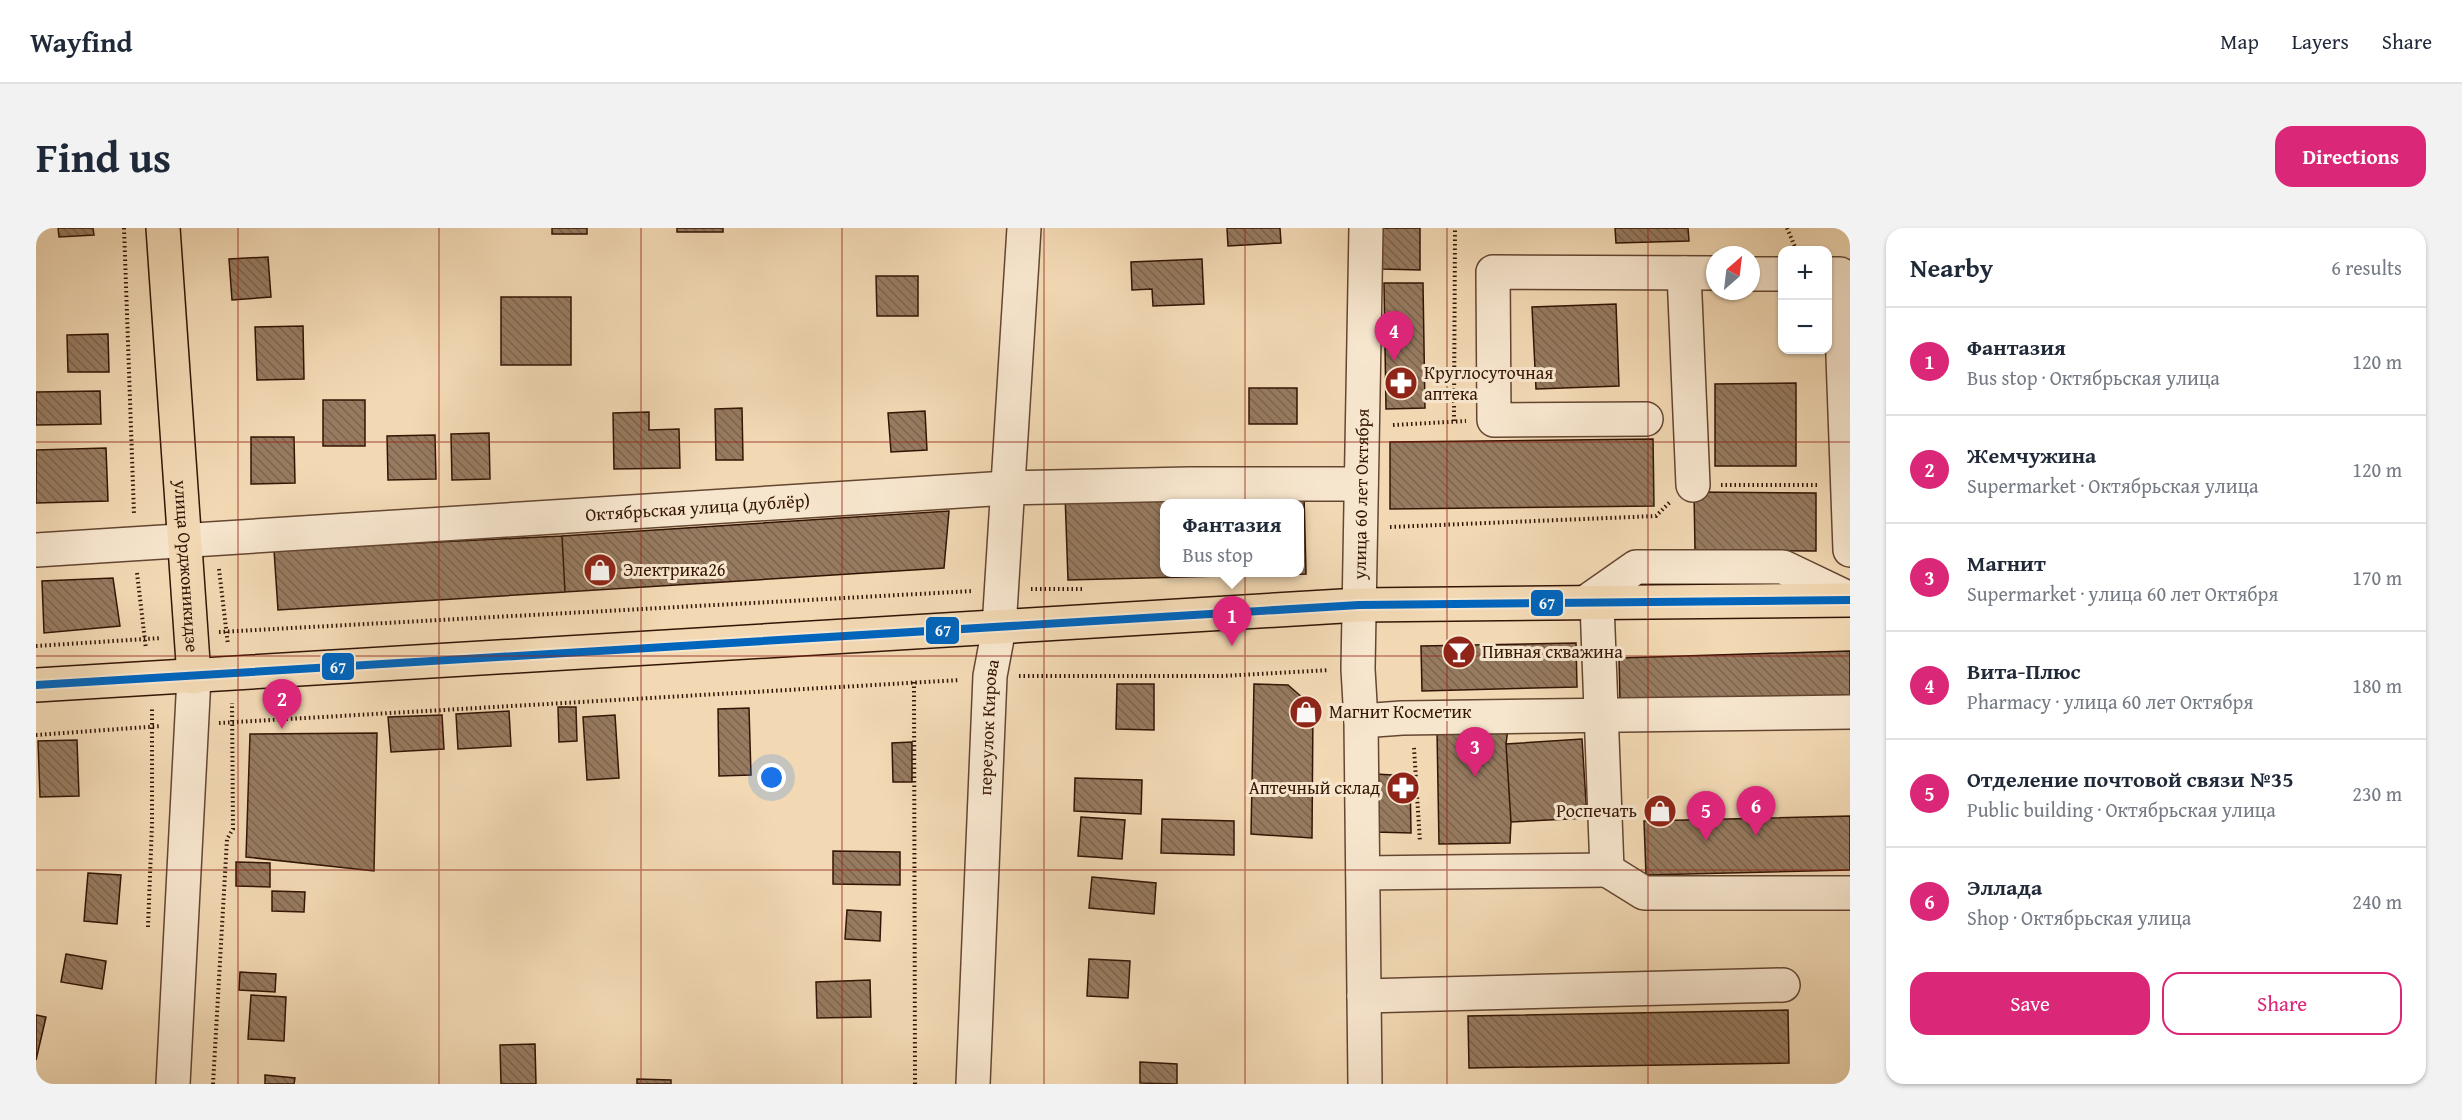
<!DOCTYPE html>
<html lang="en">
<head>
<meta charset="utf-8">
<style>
	:root { --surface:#fff; --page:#f2f2f3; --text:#1f2937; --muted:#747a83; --line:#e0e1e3; --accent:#db2777 }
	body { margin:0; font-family:"Gentium Book Plus",serif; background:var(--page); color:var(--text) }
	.controls { position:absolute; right:18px; top:18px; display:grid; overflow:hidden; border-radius:12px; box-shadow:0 2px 4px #0004 }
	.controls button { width:54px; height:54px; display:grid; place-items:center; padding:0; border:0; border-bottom:2px solid var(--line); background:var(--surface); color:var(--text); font:30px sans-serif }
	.compass { position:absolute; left:1670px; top:18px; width:54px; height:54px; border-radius:50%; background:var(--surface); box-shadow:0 2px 4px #0004; rotate:28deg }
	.you { position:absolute; left:736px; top:550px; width:21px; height:21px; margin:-15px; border:4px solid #fff; border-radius:50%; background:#1a73e8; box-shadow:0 0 0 9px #1a73e833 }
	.badge { display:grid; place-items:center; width:39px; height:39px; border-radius:50%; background:var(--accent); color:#fff; font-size:20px; font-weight:700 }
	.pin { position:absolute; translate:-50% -50px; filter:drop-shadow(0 2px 3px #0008) }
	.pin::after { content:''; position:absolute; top:32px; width:21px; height:18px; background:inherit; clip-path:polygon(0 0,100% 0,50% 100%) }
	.popup { position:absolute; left:1124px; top:271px; width:144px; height:78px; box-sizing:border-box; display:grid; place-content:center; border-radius:12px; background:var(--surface); filter:drop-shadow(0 2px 4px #0005); font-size:20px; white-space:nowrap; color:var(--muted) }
	.popup b { font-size:22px; color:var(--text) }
	.popup::after { content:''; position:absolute; left:50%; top:100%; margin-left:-12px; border:12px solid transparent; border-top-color:var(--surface) }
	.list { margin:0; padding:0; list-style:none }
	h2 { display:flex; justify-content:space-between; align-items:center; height:78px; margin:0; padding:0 24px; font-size:26px }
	h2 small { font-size:20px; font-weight:400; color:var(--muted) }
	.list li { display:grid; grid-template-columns:39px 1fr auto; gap:18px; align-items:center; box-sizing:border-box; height:108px; padding:0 24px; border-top:2px solid var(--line) }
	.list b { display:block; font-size:22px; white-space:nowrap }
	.list p { margin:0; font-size:20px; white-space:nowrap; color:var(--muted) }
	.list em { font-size:20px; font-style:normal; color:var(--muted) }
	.actions { display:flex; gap:12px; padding:18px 24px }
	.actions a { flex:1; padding:14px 0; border:2px solid var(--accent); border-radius:18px; text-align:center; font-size:21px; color:var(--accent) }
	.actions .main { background:var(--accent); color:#fff }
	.map { position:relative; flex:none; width:1814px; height:856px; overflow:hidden; border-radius:18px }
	header { display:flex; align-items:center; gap:36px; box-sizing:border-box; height:84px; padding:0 30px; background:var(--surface); border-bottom:2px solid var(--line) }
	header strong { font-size:28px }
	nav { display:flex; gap:33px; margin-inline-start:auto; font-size:21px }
	.intro { display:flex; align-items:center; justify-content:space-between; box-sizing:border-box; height:144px; padding:0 36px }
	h1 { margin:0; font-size:42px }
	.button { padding:15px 27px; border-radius:18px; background:var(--accent); color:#fff; font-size:21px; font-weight:700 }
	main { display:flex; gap:36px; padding:0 36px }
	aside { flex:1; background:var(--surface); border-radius:18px; box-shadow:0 2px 4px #0004 }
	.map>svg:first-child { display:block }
	.building { fill:url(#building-back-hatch); stroke:#341505; stroke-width:1.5; fill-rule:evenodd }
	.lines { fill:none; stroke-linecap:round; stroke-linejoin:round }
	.minor-casing { stroke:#644631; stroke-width:36 }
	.major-casing { stroke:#341505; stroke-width:36 }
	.path { stroke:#341505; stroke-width:4; stroke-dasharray:1.5 3; stroke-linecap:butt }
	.minor { stroke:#f7e6ce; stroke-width:33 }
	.major { stroke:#f2d9b4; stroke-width:33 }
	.bus-1-casing { stroke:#f7e6ce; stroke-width:12 }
	.bus-1 { stroke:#0065bd; stroke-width:8 }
	.grid { fill:none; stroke:#8f2418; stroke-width:1.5; stroke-opacity:0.55 }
	.labels { text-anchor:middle; stroke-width:6; stroke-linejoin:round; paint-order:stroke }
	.poi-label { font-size:18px; fill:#341505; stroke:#f7e6ce; text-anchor:start }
	.street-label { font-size:18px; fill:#341505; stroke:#f7e6ce }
	.line-badge { stroke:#f7e6ce; stroke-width:2 }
	.badge-label { font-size:16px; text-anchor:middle; font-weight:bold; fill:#fff }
</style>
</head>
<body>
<header>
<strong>Wayfind</strong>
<nav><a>Map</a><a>Layers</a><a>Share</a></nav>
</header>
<div class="intro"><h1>Find us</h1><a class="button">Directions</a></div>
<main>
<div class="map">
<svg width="1814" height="856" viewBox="0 0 1814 856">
	<defs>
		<pattern id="building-back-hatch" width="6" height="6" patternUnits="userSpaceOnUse" patternTransform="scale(1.5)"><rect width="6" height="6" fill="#977b60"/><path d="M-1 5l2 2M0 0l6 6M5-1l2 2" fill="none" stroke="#7c644d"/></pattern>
	</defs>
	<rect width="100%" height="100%" fill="#f2d9b4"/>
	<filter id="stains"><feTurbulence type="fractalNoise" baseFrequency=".00333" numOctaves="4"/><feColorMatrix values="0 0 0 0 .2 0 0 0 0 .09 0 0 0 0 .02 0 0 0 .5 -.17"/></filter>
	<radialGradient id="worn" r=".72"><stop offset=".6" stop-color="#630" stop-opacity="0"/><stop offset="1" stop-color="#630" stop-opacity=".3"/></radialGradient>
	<path class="building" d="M22 0H57L58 7 23 9Z
		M516 0H551V6H516Z
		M641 0H687V4H641Z
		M1191 0H1244L1245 15 1192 18Z
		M1346 0H1384V42L1346 41Z
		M1579 0H1652L1653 13 1580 15Z
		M232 29 235 69 196 72 193 31Z
		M1166 31 1168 76 1117 78 1116 61 1096 62 1095 34Z
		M840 48H882V88H841Z
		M1348 55H1387L1389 180 1350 181Z
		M465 69H535V137H465Z
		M1580 76 1583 158 1500 161 1496 79Z
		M267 98 268 151 221 152 219 99Z
		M72 106 73 144H32L31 107Z
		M1760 155V238H1679V156Z
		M1213 160H1261V196H1213Z
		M64 163 65 196 0 197V164Z
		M287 172H329V218H287Z
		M706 180 707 232H680L679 181Z
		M889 183 891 222 855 224 852 185Z
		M613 184V202L643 201 644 240 578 241 577 185Z
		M453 205 454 251 416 252 415 206Z
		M399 207 400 251 352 252 351 208Z
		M215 209H258L259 255 215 256Z
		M1617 211 1618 278 1354 281V214Z
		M70 220 72 273 0 275V222Z
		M1658 264 1780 265V323L1659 322Z
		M1029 266 1268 267 1270 346 1032 352ZM1128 276H1264V344H1128Z
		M913 283 908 340 529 364 526 308Z
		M526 308 529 364 242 382 238 322Z
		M77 350 84 398 8 405 6 353Z
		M1540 415 1541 459 1386 463 1385 418Z
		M1814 423V467L1584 473 1583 430Z
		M1081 456H1118V502L1080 501Z
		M1218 456 1252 457 1277 479 1276 610 1215 606Z
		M522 479H540L541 513 523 514Z
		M713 480 715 547 683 548 682 481Z
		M473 483 475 518 422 521 420 486Z
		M406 487 408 521 355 524 352 489Z
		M579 487 583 550 551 552 547 489Z
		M1472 501 1470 516 1475 594 1474 615 1403 616 1401 503Z
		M341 505 338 643 210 629 214 506Z
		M1546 511 1551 590 1475 594 1470 516Z
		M41 512 43 568 4 569 2 513Z
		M876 514V554H857L856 515Z
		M1339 546 1374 548 1375 605 1339 604Z
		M1039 550 1106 552 1105 586 1038 583Z
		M1637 577 1638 588 1611 589 1610 578Z
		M1814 588V642L1610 647 1608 593Z
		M1045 589 1089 592 1086 631 1042 628Z
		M1126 591 1198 593V627L1125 625Z
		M797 623 864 624V657L797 656Z
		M200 634 234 635V659L200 658Z
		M52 645 85 647 81 696 48 693Z
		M1056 649 1120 655 1118 686 1053 680Z
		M236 663 269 664 268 684 236 683Z
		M811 682 845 684 844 713 809 711Z
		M30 726 70 733 66 761 25 754Z
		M1053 731 1094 733 1092 770 1051 768Z
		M204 744 240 746 239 764 203 762Z
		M834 752 835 789 781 790 780 754Z
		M215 767 250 769 248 813 212 811Z
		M1752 782 1753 835 1433 840 1432 788Z
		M0 787 10 789 0 832Z
		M499 816 500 856H465L464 817Z
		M1104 834 1141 836V856L1104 855Z
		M229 847 259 850 258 856H229Z
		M601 851 635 852V856H601Z"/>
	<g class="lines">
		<g class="minor-casing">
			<g id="minor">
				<path d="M1648 45 1657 257"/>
				<path d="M1715 46H1746"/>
				<path d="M1792 46H1804L1814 322"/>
				<path d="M1610 191 1458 192 1457 44 1679 45"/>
				<path id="s1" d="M0 322 971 260 1153 256H1325"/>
				<path d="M1550 374 1600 339H1747L1814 371"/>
				<path d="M1325 493 1366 490 1814 484"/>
				<path d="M1571 642 1608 665H1814"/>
				<path d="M1327 645 1571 642 1561 375"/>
				<path d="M1328 768 1747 757"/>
				<path d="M137 856 158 449"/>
				<path id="s2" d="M937 856 954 448 963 400 988 0"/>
				<path id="s3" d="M1329 856 1325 493 1322 441 1330 0"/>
			</g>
		</g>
		<g class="major-casing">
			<g id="major">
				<path id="s4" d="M127 0 158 449"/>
				<path d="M0 457 1323 377 1814 372"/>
			</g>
		</g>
		<path class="path" d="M88 0 98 286
			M1751 0 1759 19
			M1418 193 1419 0
			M1357 197 1430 193
			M1685 257H1783
			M1354 299 1620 288 1634 274
			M183 341 192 417
			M101 345 110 421
			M995 361H1048
			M183 404 937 363
			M0 418 125 410
			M983 448H1186L1293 442
			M878 454 879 856
			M183 495 924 452
			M0 507 125 498
			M1378 520 1384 614
			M112 699 116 596V479
			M177 856 191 611 197 601 196 475"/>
		<use href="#minor" class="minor"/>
		<use href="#major" class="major"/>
		<g class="bus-1-casing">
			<path id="bus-1" d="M0 457 1323 377 1814 372"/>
		</g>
		<use href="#bus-1" class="bus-1"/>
	</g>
	<path class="grid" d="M202 0V856M403 0V856M605 0V856M806 0V856M1008 0V856M1209 0V856M1411 0V856M1612 0V856M0 214H1814M0 428H1814M0 642H1814"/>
	<defs>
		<g id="pharmacy-disc" transform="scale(1.725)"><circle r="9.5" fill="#8f2418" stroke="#f7e6ce"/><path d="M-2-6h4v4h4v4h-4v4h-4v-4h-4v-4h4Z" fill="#fff"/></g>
		<g id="shop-disc" transform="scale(1.725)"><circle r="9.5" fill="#8f2418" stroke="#f7e6ce"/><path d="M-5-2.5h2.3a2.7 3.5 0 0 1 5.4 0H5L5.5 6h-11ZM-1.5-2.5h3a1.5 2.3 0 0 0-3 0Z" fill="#fff"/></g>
		<g id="bar-disc" transform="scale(1.725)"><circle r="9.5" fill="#8f2418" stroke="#f7e6ce"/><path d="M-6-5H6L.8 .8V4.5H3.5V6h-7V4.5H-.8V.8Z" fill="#fff"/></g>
	</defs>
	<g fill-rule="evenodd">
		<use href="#pharmacy-disc" x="1365" y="155"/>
		<use href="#shop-disc" x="564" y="342"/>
		<use href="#bar-disc" x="1423" y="424"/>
		<use href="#shop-disc" x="1270" y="484"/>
		<use href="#pharmacy-disc" x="1367" y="560"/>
		<use href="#shop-disc" x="1624" y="583"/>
	</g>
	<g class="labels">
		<g class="poi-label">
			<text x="1388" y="151">Круглосуточная<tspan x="1388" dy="21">аптека</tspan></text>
			<text x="587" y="348">Электрика26</text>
			<text x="1446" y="430">Пивная скважина</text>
			<text x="1293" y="490">Магнит Косметик</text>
			<text x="1344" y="566" text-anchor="end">Аптечный склад</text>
			<text x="1601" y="589" text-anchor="end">Роспечать</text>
		</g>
		<g class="street-label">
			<text dy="6" stroke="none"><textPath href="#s3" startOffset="590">улица 60 лет Октября</textPath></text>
			<text dy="6" stroke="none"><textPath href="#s1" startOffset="663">Октябрьская улица (дублёр)</textPath></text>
			<text dy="6" stroke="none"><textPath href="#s4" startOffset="339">улица Орджоникидзе</textPath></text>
			<text dy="6" stroke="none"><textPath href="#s2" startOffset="357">переулок Кирова</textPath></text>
		</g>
	</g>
	<g class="line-badge">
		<rect x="1494" y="361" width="34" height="28" rx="6" fill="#0065bd"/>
		<rect x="889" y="388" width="35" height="29" rx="6" fill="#0065bd"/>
		<rect x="285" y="424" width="34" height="29" rx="6" fill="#0065bd"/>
	</g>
	<g class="badge-label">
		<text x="1511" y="381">67</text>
		<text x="907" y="408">67</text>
		<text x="302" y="445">67</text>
	</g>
	<rect width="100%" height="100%" filter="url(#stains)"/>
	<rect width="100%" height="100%" fill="url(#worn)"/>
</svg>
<div class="controls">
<button>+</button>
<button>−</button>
</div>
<svg class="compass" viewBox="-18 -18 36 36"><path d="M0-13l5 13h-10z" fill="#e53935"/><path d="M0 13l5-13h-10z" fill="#747a83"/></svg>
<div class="you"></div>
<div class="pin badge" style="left:1196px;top:418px">1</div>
<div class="popup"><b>Фантазия</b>Bus stop</div>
<div class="pin badge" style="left:246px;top:501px">2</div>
<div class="pin badge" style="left:1439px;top:549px">3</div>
<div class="pin badge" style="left:1358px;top:133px">4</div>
<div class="pin badge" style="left:1670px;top:613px">5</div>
<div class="pin badge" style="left:1720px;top:608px">6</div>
</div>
<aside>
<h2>Nearby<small>6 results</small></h2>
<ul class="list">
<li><span class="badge">1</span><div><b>Фантазия</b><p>Bus stop · Октябрьская улица</p></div><em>120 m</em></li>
<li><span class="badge">2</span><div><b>Жемчужина</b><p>Supermarket · Октябрьская улица</p></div><em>120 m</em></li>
<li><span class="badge">3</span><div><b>Магнит</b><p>Supermarket · улица 60 лет Октября</p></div><em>170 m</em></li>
<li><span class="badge">4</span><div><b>Вита-Плюс</b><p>Pharmacy · улица 60 лет Октября</p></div><em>180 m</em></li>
<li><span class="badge">5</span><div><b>Отделение почтовой связи №35</b><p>Public building · Октябрьская улица</p></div><em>230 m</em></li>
<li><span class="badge">6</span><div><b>Эллада</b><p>Shop · Октябрьская улица</p></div><em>240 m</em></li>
</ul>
<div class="actions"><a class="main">Save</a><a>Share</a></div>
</aside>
</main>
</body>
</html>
